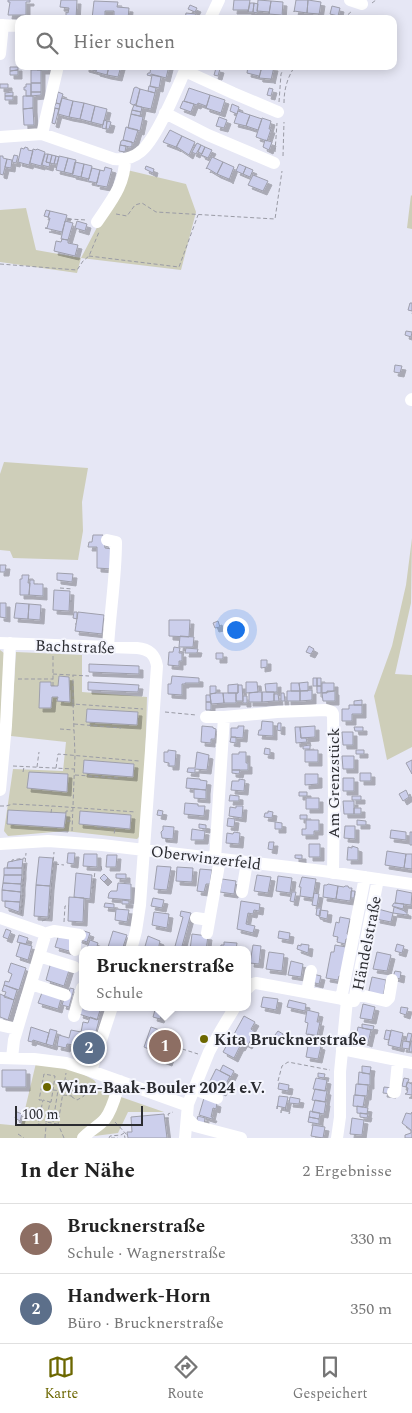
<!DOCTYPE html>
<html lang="de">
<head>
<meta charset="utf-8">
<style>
	:root { --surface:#fff; --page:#f2f2f2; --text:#222; --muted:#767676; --line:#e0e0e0; --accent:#6c6700 }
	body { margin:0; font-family:Spectral,serif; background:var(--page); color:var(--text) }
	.scale { position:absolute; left:15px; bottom:12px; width:128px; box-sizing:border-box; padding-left:5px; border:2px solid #2b2c31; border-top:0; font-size:14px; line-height:18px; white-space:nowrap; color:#2b2c31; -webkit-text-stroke:4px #f4f5fd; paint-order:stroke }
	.you { position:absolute; left:235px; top:629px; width:18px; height:18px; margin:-12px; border:4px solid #fff; border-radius:50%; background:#1a73e8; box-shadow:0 0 0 8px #1a73e833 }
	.badge { display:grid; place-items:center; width:32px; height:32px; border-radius:50%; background:var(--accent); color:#fff; font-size:16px; font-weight:700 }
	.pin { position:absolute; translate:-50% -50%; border:2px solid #fff; box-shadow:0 1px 5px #0006 }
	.popup { position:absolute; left:79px; top:946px; width:172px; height:65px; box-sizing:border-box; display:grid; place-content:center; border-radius:10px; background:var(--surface); filter:drop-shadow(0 1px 4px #0005); font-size:16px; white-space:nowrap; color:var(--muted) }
	.popup b { font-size:19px; color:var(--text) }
	.popup::after { content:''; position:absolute; left:50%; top:100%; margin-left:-10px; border:10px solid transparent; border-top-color:var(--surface) }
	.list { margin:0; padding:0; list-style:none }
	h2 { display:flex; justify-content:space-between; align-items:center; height:65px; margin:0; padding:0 20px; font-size:21px }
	h2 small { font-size:16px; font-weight:400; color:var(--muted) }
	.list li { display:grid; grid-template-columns:32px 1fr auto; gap:15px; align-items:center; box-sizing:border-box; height:70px; padding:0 20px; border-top:1px solid var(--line) }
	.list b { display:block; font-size:19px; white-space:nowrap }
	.list p { margin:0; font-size:16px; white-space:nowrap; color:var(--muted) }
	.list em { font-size:16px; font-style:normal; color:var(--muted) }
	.icon { flex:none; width:28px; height:28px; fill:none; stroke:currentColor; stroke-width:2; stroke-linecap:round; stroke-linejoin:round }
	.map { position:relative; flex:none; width:412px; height:1138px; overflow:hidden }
	.search { position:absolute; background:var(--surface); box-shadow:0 2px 12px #0003; left:15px; right:15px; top:15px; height:55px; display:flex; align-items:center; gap:12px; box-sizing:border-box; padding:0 18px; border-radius:10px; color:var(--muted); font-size:19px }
	.sheet { height:205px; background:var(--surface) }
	nav { display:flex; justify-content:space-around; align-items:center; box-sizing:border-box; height:70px; border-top:1px solid var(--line); background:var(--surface); font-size:14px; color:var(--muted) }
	nav a { display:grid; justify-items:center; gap:2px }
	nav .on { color:var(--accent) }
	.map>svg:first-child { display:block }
	.green { fill:#ceceb9 }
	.building { fill:#cccfec; stroke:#9e9fac; fill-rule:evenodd; filter:url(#shadow) }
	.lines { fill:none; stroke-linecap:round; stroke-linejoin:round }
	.path { stroke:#9a9ba5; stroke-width:1; stroke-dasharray:4 2.5; stroke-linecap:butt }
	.minor { stroke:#fff; stroke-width:12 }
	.poi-dot { fill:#6c6700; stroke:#f4f5fd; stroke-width:2 }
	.labels { text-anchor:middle; stroke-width:4; stroke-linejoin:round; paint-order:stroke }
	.street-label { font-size:16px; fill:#2b2c31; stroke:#f4f5fd }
	.poi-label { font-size:16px; font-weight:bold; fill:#2b2c31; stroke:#f4f5fd; text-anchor:start }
</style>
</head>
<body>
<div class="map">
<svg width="412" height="1138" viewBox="0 0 412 1138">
	<defs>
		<filter id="shadow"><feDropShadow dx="4" dy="4" stdDeviation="0" flood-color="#0004"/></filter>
	</defs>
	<rect width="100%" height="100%" fill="#e6e7f5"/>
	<path class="green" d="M127 170 186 184 196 212 181 270 81 258 77 273 0 262V210L26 208 36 250 81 258Z
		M411 195 412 196V229L407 228Z
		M4 462 88 468 82 502 83 531 78 560 13 558 10 551 0 550V474Z
		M412 538 411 603 395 674 412 675V747L387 760 374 696 392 646 406 585Z
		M0 650 4 653 0 738Z
		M16 652 82 655V692L147 697 145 765 140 836 137 839 65 831 8 836 4 831 13 769 63 771 66 742 11 736Z
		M36 1063 73 1069 94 1080 101 1090 164 1112H128L118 1133 87 1137V1138H0V1124L21 1126Z"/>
	<path class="building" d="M8 0H30V2H26V15H8L10 2H8Z
		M61 0H77L76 19H66V12L68 13 69 8 60 7Z
		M234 0H250L248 12V10H233Z
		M258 0 271 1 269 14V12L257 11Z
		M296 0H308L307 13 294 11V12Z
		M308 0 321 2 319 15V14L307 13Z
		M94 1 118 2 117 7 129 8 128 19H92ZM105 11H114V18L105 17Z
		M271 1 283 2 282 16 281 15 269 14Z
		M250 3H254L253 12H248Z
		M254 3 258 4 257 13 253 12Z
		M190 5 197 8 195 12 188 9Z
		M332 6 340 8 338 16 330 14Z
		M186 13 196 14 195 19H185Z
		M145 16 161 17V19H145Z
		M37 66H48V70H37Z
		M85 66H97L96 71 85 68Z
		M97 66H109L107 75 96 72Z
		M109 66H121L118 77 107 75Z
		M151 66H169L166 78 151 74V76L147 75 148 73H150Z
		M248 66H262L259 78V76L247 73Z
		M262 66 274 67 271 80V79L259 78Z
		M10 67H18V70L10 71Z
		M216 68 220 69 218 76 214 75Z
		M18 70V75H10V71Z
		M31 70H41V83H31Z
		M152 75 161 77 159 88 150 86Z
		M31 83H41V92H31Z
		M0 84H8V88H0Z
		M26 84H31V96H26V90H24V87H26Z
		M149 86 156 88 155 93 148 91Z
		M136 87 140 89 136 104 133 105 130 103 134 88Z
		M189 88 210 95 206 108V106L198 103 197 105 184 101Z
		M269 88 273 89 271 96 267 95Z
		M140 89 155 93 151 109 136 106Z
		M13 92V96H5V93Z
		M31 92H41V95L31 96Z
		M58 92 63 94 60 104 56 103Z
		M210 95 225 100 221 113 206 108Z
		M5 96H13V100H5Z
		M23 96H33V108L23 109Z
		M62 98 73 101 69 117 58 114Z
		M73 101 84 103 80 119 69 117Z
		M183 101 194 104 191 112 180 108Z
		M56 103 60 104 59 109 54 108Z
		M84 103 95 106 91 122 80 119Z
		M232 104 239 107 237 114 230 111Z
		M134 105 142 107 141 112 132 110Z
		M95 106 107 109 103 125 91 122Z
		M33 108 34 125H24L23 109Z
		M55 108 59 109 55 124 52 123Z
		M132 110 141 112 140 116 131 114Z
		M238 111 250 115 246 126 234 123Z
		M131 114 143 117 140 131 128 128Z
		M250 115 262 119 258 130 246 126Z
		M219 117 227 120 224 128 216 126Z
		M262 118 271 121 269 129H271L267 141 256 137Z
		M104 120 107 121 106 129 102 128Z
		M107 121 111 122 109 129H106Z
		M126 127 138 130 134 143 123 140Z
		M170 130 182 136 176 147 163 142Z
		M182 136 195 142 189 155 177 147 176 148Z
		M123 140 132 142V146L130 147 120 145 121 141Z
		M265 140 272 142 269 150 263 147Z
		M197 143 201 145 196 154 192 152Z
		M120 145 126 146 125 152 119 151Z
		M201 145 205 147 202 154 198 152Z
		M25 147 28 148V150L33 151 29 165 18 162 21 148 24 149Z
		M205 147 212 150 208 158 201 155Z
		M33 149 36 150 37 149 45 152 41 166 30 163Z
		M45 154H48L46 162 50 163 49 167 42 165Z
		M48 154 52 155 50 163 46 162Z
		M14 155 18 156 16 163 12 162Z
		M52 155 56 156 54 164 50 163Z
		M0 156H3V158L7 159 3 175 0 174Z
		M56 156 59 157 57 164H54Z
		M59 156 68 158 64 172 56 170Z
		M212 157 223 162 217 174 207 168 206 169Z
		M68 158 76 160 73 174 64 172Z
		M7 159 12 160 11 168 5 167Z
		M75 162 84 164 81 177 72 175Z
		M223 162 234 167 229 180V179L217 174Z
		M84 164 92 166 89 179 81 177Z
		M239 164 246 167 243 174 236 171Z
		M146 166 154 169 153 173 145 169Z
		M105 167 112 169 107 187 96 185 100 170 104 171Z
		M246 167 253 170 250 177 243 174Z
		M92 168 100 170 97 183 88 181Z
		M253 175 268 181 263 191 248 185Z
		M46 210 50 211 48 217 44 216Z
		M50 211 67 215 62 232 45 228H47L50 218H48Z
		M65 221 73 223 68 240 61 239Z
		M77 221 87 224 85 231 75 228Z
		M62 239 68 240V243L78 245 75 256 54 251 56 241 61 242Z
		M410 303H412V311L408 310Z
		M406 331 412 332 411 337 405 335Z
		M395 365 402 366 400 373 394 372Z
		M93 535H103L105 548 112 549V569L97 568V547H88L89 542H92Z
		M0 565H6L5 572H0Z
		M57 573 73 574 72 582 57 580Z
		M22 575H29L28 583H30L29 595H20V579H22Z
		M30 580H34V584H43V596L29 595Z
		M54 590 70 591 69 611 53 610Z
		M0 603H6V618L0 617Z
		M16 603 29 604 28 619 14 618Z
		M29 604 41 605 40 620 28 619Z
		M74 612H77V619L73 618Z
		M78 612 104 615 102 634 75 631Z
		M169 620H190L189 637 169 636Z
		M218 621 220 627 215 628 213 623Z
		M180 636 194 637 193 647H179Z
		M309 646 314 649 311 654 306 652Z
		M174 647 180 648 179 653H182V661H179V666L168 665 169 652H173Z
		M186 648 198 649 197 653H185Z
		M216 653H223V659H216Z
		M261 660H267V667L261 668Z
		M89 664 139 666V674L89 672Z
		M59 676 69 677 70 702 57 701 58 697H52L51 708H39L40 682H51V686H58Z
		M172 676 199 678V683H185V684H182V695L168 694V684H171Z
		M313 678H317V686H313Z
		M317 678H321V686H317Z
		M88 682 139 685 138 692 88 690Z
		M246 682H257L258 692 246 693Z
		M308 682V691H300L299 683Z
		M277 683V692H266L265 684Z
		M291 683H299L300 691H291Z
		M322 683H334V691L322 693Z
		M238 684V693H228V685Z
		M238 685H242L243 701H236V693H238Z
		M210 686H216V693L210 694Z
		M317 686H321V693H317Z
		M312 690V700L300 701V691Z
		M287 691H300V701H287Z
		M327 691H335V701H323L322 693H327Z
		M258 692H262V702H249V693Z
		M262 692H274V701L262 702Z
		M216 693H223L224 703 211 704 210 694Z
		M223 693H236V703H224Z
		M281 693H284L285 701H281Z
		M274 694H278L279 701H274Z
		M206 695H210L211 702H206Z
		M243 696H247V703H243Z
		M362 700V705H354V701Z
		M206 702H211V710H206Z
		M349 705H362V714H352V721H342V709H349Z
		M87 709 138 712 137 725 86 722Z
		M262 721 273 722V736L258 735 259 730H261Z
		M278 723H281V731L277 730Z
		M202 726 213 727V728L216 729 215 739H211V743L201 742Z
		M238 726H244L243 738 231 737V728H238Z
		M315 726V737L301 738 300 727Z
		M295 727H300L301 738H306L307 742 296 743Z
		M354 727H363V731H355Z
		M342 732H353V745H343Z
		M231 737H236V743L230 742Z
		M310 745V749H303V746Z
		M265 748 270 749V755L264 754Z
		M168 750 176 751 175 766H169V763L164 762V752H168Z
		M305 750H318V762H305Z
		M356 750H364V754H356Z
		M197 752 209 755 207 770 195 769V773L187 772 188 768H195Z
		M239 752H246V763H248V770H232V754H239Z
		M342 756H354V769H343Z
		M84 760 134 764 133 777 83 773Z
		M412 760V774L406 763Z
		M232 770H240L239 774 232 773Z
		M29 772 68 774 67 792 27 788Z
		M360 773H371V781H360Z
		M305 774H318V784L305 785Z
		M187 778 200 779V780L207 781 206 790 186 788Z
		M343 778H354V791H343Z
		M239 779 245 780 244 791 231 790 232 781H239Z
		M194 789 206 790V799L194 798Z
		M406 790 409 797 403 801 399 794Z
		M299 792H307V796H299Z
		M230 795 239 796V801H229Z
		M352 796H361V800H352Z
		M306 798H319V809H306Z
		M343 801H354V814H344Z
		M185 803 198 804V806H205L204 816 184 814Z
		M236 806H243L242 818 229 816 230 807 236 808Z
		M354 808H361V814H354Z
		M8 810 66 813 64 828 7 824Z
		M158 810 163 811 162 816 157 815Z
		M80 811 131 815 130 829 79 824Z
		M268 811 273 812 272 818 264 817 265 813H268Z
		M300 815H307V819H300Z
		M228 818 235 819 234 827 227 826Z
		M306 820H319V831H314V835H302V829H306Z
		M357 820 366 821V825H357Z
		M275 822 282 823V829H275Z
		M199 824 206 825V829L199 828Z
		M163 826 174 827 173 839 162 838 161 832 163 830Z
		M345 826H355V839L344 838Z
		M192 829 205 831 204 840H191Z
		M391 830 406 832V840L390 838Z
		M234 832 240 833 239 844 226 843 227 833 233 834Z
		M410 832H412V845H410Z
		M269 842H274L273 850 268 849Z
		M309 844H320V857H309Z
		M352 846 358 848V860H347L348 847 352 848Z
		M387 851 406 854 404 868 385 865Z
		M68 853H75L74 864 67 863Z
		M84 854H97V867L83 866Z
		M406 854H412V869L404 868Z
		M107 855H117L116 867H106Z
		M295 855H302V859L295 858Z
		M39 857 53 858 50 886 36 885Z
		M23 859 22 868H7L8 862Z
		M157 866 171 867 167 890 154 889Z
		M177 867 193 868 192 882 176 881Z
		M4 868H22V875H4Z
		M200 869 212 870 210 884H206L204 892 197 891Z
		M76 873 92 875 90 899 74 897Z
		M104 874 108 878 104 882 100 878Z
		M116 874H126V879L116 878Z
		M4 875H22L21 884 3 883Z
		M257 875 271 877 268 893 254 891Z
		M278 876 292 878 290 893 276 891Z
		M302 877 316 879 313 898 300 896 301 887H299Z
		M222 879 236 881 234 894 220 892Z
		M3 883 21 884V892L2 890Z
		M118 883 131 884V900L108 898 109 893 111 891H117Z
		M328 884 338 886 336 899 323 897 324 885H327Z
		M36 885 50 886 48 917 34 916Z
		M338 886 344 887 345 886H348L349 888H352L350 901 336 899Z
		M2 890 21 892 20 902 2 901Z
		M397 890 412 893 411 905 395 903Z
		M351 891H355L354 898H351Z
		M292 892H296L294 902 290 901Z
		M314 893 319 894 317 906 312 905Z
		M69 897 84 898 83 922 68 921Z
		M153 898 164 900 162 908 151 906Z
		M122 900 129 901V904H122Z
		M5 901 20 902 19 912 5 907Z
		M241 901 260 904 259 911 254 910 253 914 248 913 246 924 255 926 253 933 237 929Z
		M105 903 114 904V908L104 907Z
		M394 903 404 904 403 909 392 906Z
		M394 907 405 911V912H407V915L393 913Z
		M317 908H321L320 916 316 915Z
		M116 909 129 910 127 922 115 920Z
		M378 909 393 913 391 922 376 919Z
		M320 910 328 911 327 919 319 917Z
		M181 911 191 913 181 950H174L183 917 180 916Z
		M154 912 169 914 167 928 152 925Z
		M340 917 350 919 347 934 349 935 348 939H346L345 944 337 942 338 937 333 936 336 922 339 923Z
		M6 929 11 931 8 939 3 937Z
		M81 930 90 933 87 942 78 939Z
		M113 931 127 935 122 950 108 947Z
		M279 931 290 933 289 940 278 938Z
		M59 934 73 938 69 951 55 947Z
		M192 934 208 936 206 950H190Z
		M19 935 28 938 26 944 17 942Z
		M148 936 160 941 158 950H144Z
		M90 940 98 943 96 950 87 948Z
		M224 942 237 943 236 950H220L221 945H224Z
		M20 943 32 946 28 960 16 956Z
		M301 944 309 945 308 953 297 949 298 945 301 946Z
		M397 944 404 946 402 953 395 951Z
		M253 945 261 946 259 964 250 963Z
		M335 945 346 947 341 976H339L338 980 326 978 331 952H334Z
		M269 952 284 954 282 971 266 969Z
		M377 952 391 955 387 971 373 969Z
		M291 961 303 964 301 977 288 975Z
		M51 962 70 967 64 986 46 980Z
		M11 963 26 968 19 990 4 985 5 981 9 982 12 974 8 972Z
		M395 971 401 972 400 979 393 977Z
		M313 974 321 976 319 984 311 982Z
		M372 977 386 980 383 998 368 995Z
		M4 985 17 990 14 1000 4 997 6 992 2 991Z
		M70 988 74 989 69 1007 62 1005 66 993H69Z
		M43 990 62 995 58 1009 38 1003Z
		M0 994 14 1000 8 1020 0 1017Z
		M263 997 278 999 276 1010 261 1007Z
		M289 1000 306 1004 305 1011 287 1007Z
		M363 1004 375 1007 372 1020 360 1018Z
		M82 1007H101L97 1020 79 1014Z
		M401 1007 408 1008 406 1015 400 1013Z
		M155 1010 163 1012 160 1019 153 1017Z
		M307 1010 319 1013 317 1022H320L317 1036 306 1034 308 1023 305 1022Z
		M244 1016 255 1022 251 1029 255 1032 248 1045 233 1036Z
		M90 1017 99 1020 92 1047 87 1052 79 1051 80 1046 67 1044 66 1048 57 1046 59 1035 69 1038 71 1030 81 1032 83 1022 88 1023Z
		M362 1024 374 1026 373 1030 362 1028Z
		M31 1027 49 1033 46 1044 33 1040 32 1042 28 1041Z
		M151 1027 177 1036 168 1062 160 1059 164 1049 153 1045 151 1050 144 1047Z
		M358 1027 371 1030 368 1043 363 1041V1039L356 1037Z
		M50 1029 57 1031 53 1046 46 1044Z
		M386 1030 391 1031 389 1040 384 1039Z
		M391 1030 403 1033 400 1048 388 1045Z
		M278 1031 283 1034 281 1039 275 1035Z
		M408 1033 412 1034 410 1042 406 1041Z
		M308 1034 319 1036 318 1045 321 1046 318 1059 306 1057 308 1046H306Z
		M237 1039 244 1042 241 1047 234 1043Z
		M229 1041 240 1046 234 1058 223 1052Z
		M403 1041 410 1042 409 1049 402 1048Z
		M411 1041H412V1052H409Z
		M223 1065 234 1071 231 1077 220 1071Z
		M362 1066 371 1067 370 1074 362 1073Z
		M216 1069 230 1076 222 1092 208 1085Z
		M2 1070H26V1087H2Z
		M359 1072 370 1074V1085L358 1084Z
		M318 1073 325 1074 324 1078 318 1077Z
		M316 1078 327 1080 325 1091 313 1089Z
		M404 1078 409 1079 406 1087 402 1086Z
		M407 1082 412 1084V1095L405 1094 407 1093 408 1088 406 1087Z
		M279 1083 289 1085 288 1091 278 1089Z
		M356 1084 368 1085 367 1096 355 1095Z
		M384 1087 393 1088 392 1094 383 1093Z
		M315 1089 327 1091 325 1102 312 1100Z
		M354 1095 365 1096 363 1107 353 1106Z
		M279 1096 288 1097 285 1110 286 1108 277 1106V1109Z
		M290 1097 300 1099 299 1104 289 1103Z
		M204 1098 217 1103 216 1109 213 1108 211 1117H213L212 1119 199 1115Z
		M315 1100 326 1102 324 1114 312 1112Z
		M357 1106 368 1108 367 1114 357 1113Z
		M310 1111 320 1113 319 1119 309 1117Z
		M17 1112 22 1114 20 1121 15 1118Z
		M412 1112V1138H405V1135L411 1133V1130L402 1123 406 1113 411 1114Z
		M360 1113 368 1114 367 1118 360 1117Z
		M164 1114 167 1138H128L127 1132H132L131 1117Z
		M198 1116 205 1118 204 1125 196 1123Z
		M309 1117 319 1119V1124L308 1122Z
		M352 1118 364 1120 362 1135 350 1134Z
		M313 1125 325 1127 323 1138 311 1136Z"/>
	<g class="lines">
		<path class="path" d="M372 3 376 0
			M343 19 352 11
			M352 19 357 15
			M279 102 281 74 285 66
			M284 103C284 90 287 78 295 66
			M275 152 277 123
			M283 156 284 122
			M116 214 127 216 135 205 142 203 156 212 275 219 282 171
			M68 219 87 220
			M89 256 179 267 198 215
			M0 264 77 270 83 261 89 256 99 232
			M60 588 73 589
			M70 601H72
			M75 624H76
			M53 656V686
			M53 674 89 676
			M18 679H53
			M73 703V675
			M165 712 196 715
			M74 724 121 728
			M60 729 74 730
			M13 766 74 769
			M37 767 39 752
			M56 768 58 754 139 761
			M23 772 24 767
			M75 775 119 778
			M0 806H6L13 804 52 806 136 812
			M51 813 52 806
			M71 821H66V811H72
			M97 827 115 828 114 835
			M72 831 75 755 73 704 143 709
			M166 841H172
			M12 862V860L25 858
			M55 864 64 865
			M101 866 102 871
			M21 886H23L26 853
			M91 888H93L95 871
			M20 896H23V887
			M20 907H22L23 896
			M21 914 22 907
			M42 921 49 918 54 852
			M64 922 65 906H69
			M176 1047 198 1054
			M177 1047 179 1040H177
			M74 1054 76 1045
			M169 1065 176 1045 174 1044
			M66 1080 83 1087 85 1090 84 1096 77 1100 72 1097 71 1093 75 1085
			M278 1081 282 1066 288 1062 330 1070
			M63 1095 72 1096
			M42 1100H39L44 1074 55 1076 53 1090
			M50 1102H51L53 1090 63 1091
			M165 1118H169L168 1114 173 1112
			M46 1122 50 1102 43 1100 38 1124 46 1125V1122L57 1124
			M53 1122 58 1090
			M115 1122 128 1136
			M18 1134 24 1138
			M45 1138 46 1126
			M64 1138 58 1124 66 1073
			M109 1138 110 1136 121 1135 124 1133 125 1138
			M111 1138H118"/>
		<path class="minor" d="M350 0 362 4
			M210 19 219 0
			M0 25 19 26
			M0 54 3 25
			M185 71 233 93 278 112
			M165 113 208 135 274 163
			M42 134 58 66
			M0 137 42 134 114 159C124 160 133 158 140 152 156 141 178 86 187 66
			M97 222C111 201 125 185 125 159
			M411 400 412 399
			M107 540 116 542C116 577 110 612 108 647
			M0 643 137 648C149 649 155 654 157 666L140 905 136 931 131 950
			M206 717H224L277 712 326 710 332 712 333 714 334 798 333 873
			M0 790 6 725 10 643
			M0 844 48 841 102 845 323 871 412 884
			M215 859 224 717
			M242 892 247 862
			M0 918 41 932 45 936 14 1040 12 1058
			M196 918 209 920
			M207 933 220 859
			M44 934 54 931 80 935
			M75 950V935
			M39 956 74 967
			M31 984 65 995
			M248 988 252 984 256 983 354 1001 378 879
			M307 992 311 971
			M356 994 386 1001 389 998 392 980
			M341 999 365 877
			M74 1016 82 988
			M0 1025 17 1029
			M342 1049 412 1063
			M0 1058 34 1059 66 1063 91 1071 183 1104H188
			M91 1071 112 1007
			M194 1089 217 1098
			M393 1092H395L398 1061
			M187 1118 195 1126 241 1138
			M83 1138C89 1131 99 1126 105 1119 113 1109 116 1093 120 1081
			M185 1138 188 1104 209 1052 221 1030 235 1007
			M337 1138 340 1117V1072L347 1000"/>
	</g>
	<g class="poi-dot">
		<circle cx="204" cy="1039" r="5"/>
		<circle cx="47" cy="1087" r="5"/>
	</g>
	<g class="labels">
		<g class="street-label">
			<text transform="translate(75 646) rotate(2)" y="6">Bachstraße</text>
			<text transform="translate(333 783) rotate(-90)" y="6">Am Grenzstück</text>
			<text transform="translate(206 857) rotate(7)" y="6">Oberwinzerfeld</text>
			<text transform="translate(366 943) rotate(-79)" y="6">Händelstraße</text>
		</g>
		<g class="poi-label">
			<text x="214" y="1045">Kita Brucknerstraße</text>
			<text x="57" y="1093">Winz-Baak-Bouler 2024 e.V.</text>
		</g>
	</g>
</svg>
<div class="scale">100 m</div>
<div class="you"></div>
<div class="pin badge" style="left:165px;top:1046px;background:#8d6e63">1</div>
<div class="popup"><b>Brucknerstraße</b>Schule</div>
<div class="pin badge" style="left:89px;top:1048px;background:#5c6f8a">2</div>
<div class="search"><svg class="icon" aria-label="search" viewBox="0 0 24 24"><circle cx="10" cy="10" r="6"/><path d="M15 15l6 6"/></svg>Hier suchen</div>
</div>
<section class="sheet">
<h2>In der Nähe<small>2 Ergebnisse</small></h2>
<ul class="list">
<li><span class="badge" style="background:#8d6e63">1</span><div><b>Brucknerstraße</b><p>Schule · Wagnerstraße</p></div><em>330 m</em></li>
<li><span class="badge" style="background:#5c6f8a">2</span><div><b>Handwerk-Horn</b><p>Büro · Brucknerstraße</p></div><em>350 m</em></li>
</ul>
</section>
<nav>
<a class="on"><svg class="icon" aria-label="map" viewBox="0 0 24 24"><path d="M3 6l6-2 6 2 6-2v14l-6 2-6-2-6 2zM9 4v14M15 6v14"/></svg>Karte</a>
<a><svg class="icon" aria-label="directions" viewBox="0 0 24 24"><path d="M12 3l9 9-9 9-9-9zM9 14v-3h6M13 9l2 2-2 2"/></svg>Route</a>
<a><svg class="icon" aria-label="saved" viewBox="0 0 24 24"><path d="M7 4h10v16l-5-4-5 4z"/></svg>Gespeichert</a>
</nav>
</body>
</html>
